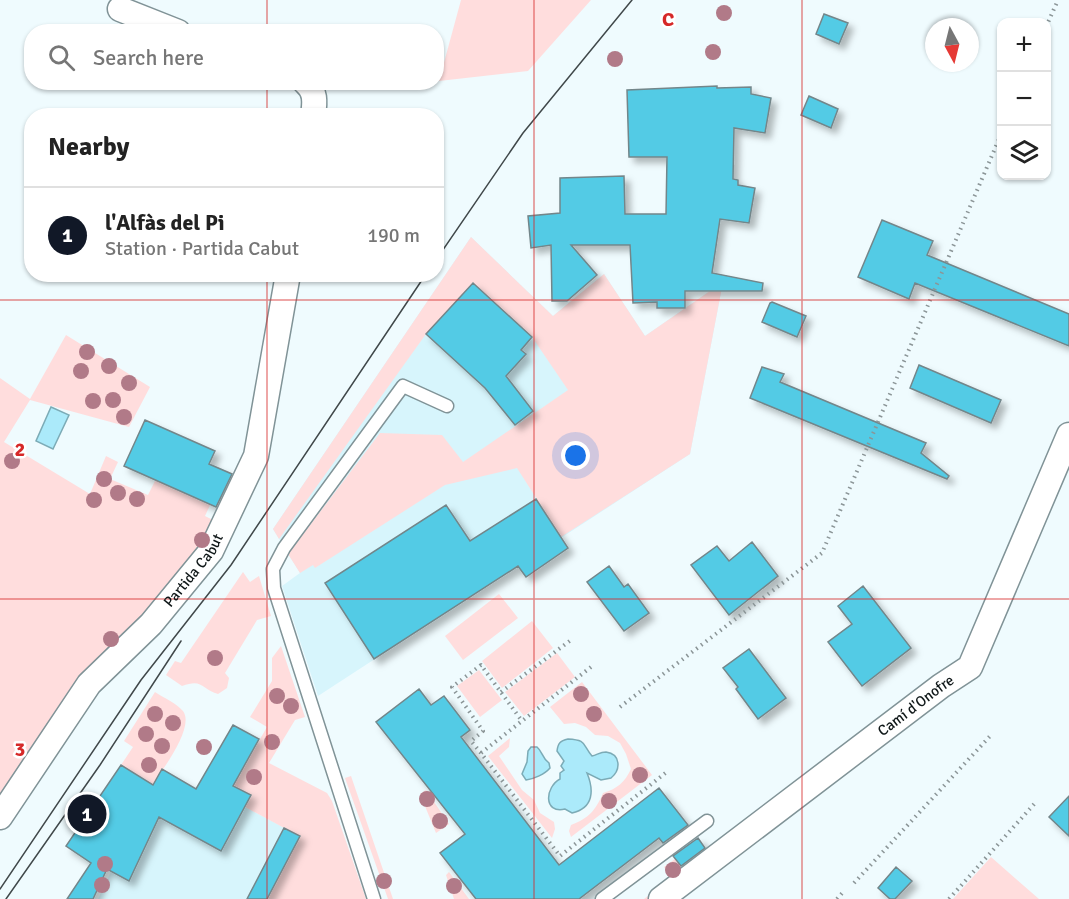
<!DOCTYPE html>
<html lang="en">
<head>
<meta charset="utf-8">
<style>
	:root { --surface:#fff; --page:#f2f2f2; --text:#222; --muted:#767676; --line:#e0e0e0; --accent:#111827 }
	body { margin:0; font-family:Signika,sans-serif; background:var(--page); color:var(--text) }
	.controls { position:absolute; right:18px; top:18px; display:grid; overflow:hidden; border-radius:12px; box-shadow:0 2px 4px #0004 }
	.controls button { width:54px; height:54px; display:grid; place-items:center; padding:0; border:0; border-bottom:2px solid var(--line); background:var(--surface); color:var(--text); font:30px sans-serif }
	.compass { position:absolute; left:925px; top:18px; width:54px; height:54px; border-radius:50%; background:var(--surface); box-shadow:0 2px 4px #0004; rotate:173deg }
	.you { position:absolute; left:576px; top:456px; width:21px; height:21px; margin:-15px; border:4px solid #fff; border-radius:50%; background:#1a73e8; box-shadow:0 0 0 9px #1a73e833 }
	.badge { display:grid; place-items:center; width:39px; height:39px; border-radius:50%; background:var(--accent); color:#fff; font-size:20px; font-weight:700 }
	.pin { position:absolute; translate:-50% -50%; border:3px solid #fff; box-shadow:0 2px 6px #0006 }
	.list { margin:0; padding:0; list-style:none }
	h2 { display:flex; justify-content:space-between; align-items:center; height:78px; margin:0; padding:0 24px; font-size:26px }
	h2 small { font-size:20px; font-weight:400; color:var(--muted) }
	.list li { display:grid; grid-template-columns:39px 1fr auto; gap:18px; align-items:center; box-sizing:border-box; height:96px; padding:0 24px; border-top:2px solid var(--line) }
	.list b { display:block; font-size:22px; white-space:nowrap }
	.list p { margin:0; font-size:20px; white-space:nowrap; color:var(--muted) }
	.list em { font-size:20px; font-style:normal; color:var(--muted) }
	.icon { flex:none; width:33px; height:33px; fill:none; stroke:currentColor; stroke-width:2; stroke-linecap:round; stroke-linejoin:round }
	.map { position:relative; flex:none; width:1069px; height:899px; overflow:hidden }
	.search { position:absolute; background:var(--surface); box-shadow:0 2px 4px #0004; left:24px; top:24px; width:420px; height:66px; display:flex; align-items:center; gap:15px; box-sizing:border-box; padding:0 21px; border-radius:24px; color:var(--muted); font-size:22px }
	.panel { position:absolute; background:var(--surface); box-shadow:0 2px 4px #0004; left:24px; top:108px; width:420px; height:174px; border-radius:24px }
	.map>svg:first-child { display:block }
	.built { fill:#d7f5fc }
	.green { fill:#fdd }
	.water { fill:#abeafa; stroke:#7cabb6; stroke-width:1.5 }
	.building { fill:#53cbe5; stroke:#73868a; stroke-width:1.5; filter:url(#shadow) }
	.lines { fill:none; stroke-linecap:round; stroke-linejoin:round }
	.lane-casing { stroke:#809397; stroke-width:15 }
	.street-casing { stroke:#809397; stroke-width:27 }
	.path { stroke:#8b9597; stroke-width:4; stroke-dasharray:1.5 4.5; stroke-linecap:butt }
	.lane { stroke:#fff; stroke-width:12 }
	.street { stroke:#fff; stroke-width:24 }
	.tram { stroke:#40484a; stroke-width:1.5 }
	.tree { fill:#b17a88 }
	.grid { fill:none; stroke:#d62828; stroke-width:1.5; stroke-opacity:0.55 }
	.labels { text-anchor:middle; stroke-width:5; stroke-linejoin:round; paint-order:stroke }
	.street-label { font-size:15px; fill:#0f1718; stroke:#fff }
	.grid-label { font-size:20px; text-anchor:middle; font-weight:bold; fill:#d62828; stroke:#fff; stroke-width:5; stroke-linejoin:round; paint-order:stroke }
</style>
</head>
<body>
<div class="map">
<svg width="1069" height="899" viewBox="0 0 1069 899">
	<defs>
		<filter id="shadow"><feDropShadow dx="5.5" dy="5.5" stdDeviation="3" flood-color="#0004"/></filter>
	</defs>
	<rect width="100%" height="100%" fill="#effbfe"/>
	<path class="built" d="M471 237 553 316 604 274 645 336 723 282 690 454 318 696 282 586 300 573 273 529Z
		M153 784 233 828 245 807 300 836 267 899H98Z"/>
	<path class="green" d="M461 0H591L528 71 439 81Z
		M471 237 553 316 604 274 645 336 723 282 690 454 561 537 517 468 445 485 315 568 313 565 300 573 288 554 380 433 442 435 463 462 568 390 532 337 473 283 426 334 279 539 273 529Z
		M66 335 150 387 129 427 30 400 4 442 90 494 106 456 118 462 110 479 148 495 156 479 211 503 205 516 219 523 210 544 111 650 85 670 0 796V378L30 399Z
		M243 572 250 582 259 576 271 616 257 620 225 673 229 678 227 688 218 694C201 689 203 678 182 686L166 675 175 661 181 663Z
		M499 594 518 618 463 660 445 636Z
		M532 621 553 648 502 688 482 661Z
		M281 646 305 717 295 720 269 763 327 793 332 801 366 899H267L299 836 245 807 251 795 233 786 267 727 250 717 272 681V658Z
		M557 653 575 677 524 716 505 692Z
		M479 670 502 700 480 717 457 686Z
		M582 682 652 775 571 837 569 831 571 825C588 819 596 810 603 793 617 789 625 782 631 769L626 754 620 743 608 736 595 735 586 727 575 723 564 724 550 707Z
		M155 692C164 698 176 703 183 711 195 727 163 769 153 784L121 765 133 747 124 741Z
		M510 738 509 747 499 756 522 790 534 800 540 813 554 822 555 829 552 838 488 756Z
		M351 776 393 899H388L345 778Z
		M426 790 449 824 436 833 420 794Z
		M991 857 1039 899H953Z
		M675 859 686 874 654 899H644L671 878 664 867Z
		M449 872 469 899H454L446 875Z"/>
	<path class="water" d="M51 407 69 415 53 449 36 441Z
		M568 739C587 740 582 744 592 756 597 755 600 752 606 752 621 754 621 770 611 778L601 780 587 773C594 790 594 808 572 813L565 809C543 814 545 787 560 779V773L564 770 561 766 564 761 557 751C558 743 560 741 568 739Z
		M531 747H537C543 752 541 757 549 763L550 768C545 774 534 779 526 780L522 774 527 762 528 751Z"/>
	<path class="building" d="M824 14 848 23 839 44 816 34Z
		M717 86V88L751 87V94L771 98 765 133 734 128 733 179 738 180V185L755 188 749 223 720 219 712 273 763 283 762 291H685V308H657V302L633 303 630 245H571L597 275 567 301H552L551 245 531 248 528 216 560 213V178L624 176 625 214H666L667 157H629L627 90Z
		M809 96 838 109 831 128 801 115Z
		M882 220 933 241 927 255 1069 314V346L915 283 909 299 858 277Z
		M473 283 532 337 521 350 526 354 506 376 533 411 515 425 485 388 426 334Z
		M772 302 806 316 797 337 762 322 770 303Z
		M919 365 1001 400 991 423 910 388Z
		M762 367 784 374 780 382 926 443 921 453 949 476 947 479 750 398Z
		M145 420 215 451 209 464 232 474 216 507 124 466Z
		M536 499 568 548 526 577 518 566 374 659 325 583 446 505 470 541Z
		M752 542 778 576 729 615 691 565 717 546 729 561Z
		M609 566 624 587 628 584 649 613 624 631 587 582Z
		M863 586 911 648 862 686 828 642 852 624 838 606Z
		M749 649 786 698 758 719 736 689 738 687 723 668Z
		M419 689 431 705 444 696 470 730 461 737 559 865 659 788 688 825 663 843 659 838 579 899H476L440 853 465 834 376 722Z
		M233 725 259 739 233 786 251 795 221 851 159 817 129 881 107 869 93 899H67L91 863 66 846 121 765 153 785 162 769 196 789Z
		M1069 796V836L1049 817Z
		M284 828 300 836 267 899H247Z
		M698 838 705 848 681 866 673 856Z
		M896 867 912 881 895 899H890L878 888Z"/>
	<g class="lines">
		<g class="lane-casing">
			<path id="lane" d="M374 899 274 588 273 569 284 548 403 386 447 406
				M602 899 707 821"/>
		</g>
		<g class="street-casing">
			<g id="street">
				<path d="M120 9 178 32"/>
				<path d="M305 82C316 91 315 102 313 116"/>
				<path id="s1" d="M0 817 89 684 151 624 211 551 256 456 288 274"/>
				<path id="s2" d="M661 899 941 686 970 667 1069 435"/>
			</g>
		</g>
		<path class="path" d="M1046 27 1058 0
			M591 667 481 753 560 856 668 771
			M501 692 571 640
			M620 707 822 553 1002 132
			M481 753 471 741 483 731 452 687 481 665 522 721
			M854 883 992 734
			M837 899 844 891
			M949 899 1036 802"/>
		<use href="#lane" class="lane"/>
		<use href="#street" class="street"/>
		<path class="tram" d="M436 260 523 133 632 0
			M0 889 141 680 231 565 426 274
			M6 899 100 765 181 641"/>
	</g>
	<g class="tree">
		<circle cx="724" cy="13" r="8"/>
		<circle cx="713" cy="52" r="8"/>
		<circle cx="615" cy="59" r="8"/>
		<circle cx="87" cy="352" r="8"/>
		<circle cx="109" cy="366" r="8"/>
		<circle cx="81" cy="371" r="8"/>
		<circle cx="129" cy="383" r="8"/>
		<circle cx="113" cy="400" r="8"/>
		<circle cx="93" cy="401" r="8"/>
		<circle cx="124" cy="417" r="8"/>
		<circle cx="12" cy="461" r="8"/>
		<circle cx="104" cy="479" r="8"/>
		<circle cx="118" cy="493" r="8"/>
		<circle cx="137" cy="499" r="8"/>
		<circle cx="94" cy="500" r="8"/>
		<circle cx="202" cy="540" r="8"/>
		<circle cx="111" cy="639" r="8"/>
		<circle cx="215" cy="658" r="8"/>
		<circle cx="581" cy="694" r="8"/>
		<circle cx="277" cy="696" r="8"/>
		<circle cx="291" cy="706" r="8"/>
		<circle cx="155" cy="714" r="8"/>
		<circle cx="594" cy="714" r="8"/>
		<circle cx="173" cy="723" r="8"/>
		<circle cx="146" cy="734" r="8"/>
		<circle cx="272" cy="742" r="8"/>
		<circle cx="162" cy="746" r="8"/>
		<circle cx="204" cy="747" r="8"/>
		<circle cx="149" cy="765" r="8"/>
		<circle cx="640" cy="775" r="8"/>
		<circle cx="254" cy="777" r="8"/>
		<circle cx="427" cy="799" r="8"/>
		<circle cx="609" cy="801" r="8"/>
		<circle cx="440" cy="821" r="8"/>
		<circle cx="105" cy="864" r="8"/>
		<circle cx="673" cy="870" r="8"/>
		<circle cx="384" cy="881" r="8"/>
		<circle cx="102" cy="885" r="8"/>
		<circle cx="454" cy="886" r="8"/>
	</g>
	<path class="grid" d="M267 0V32M534 0V899M802 0V899M267 82V116M267 274V899M0 300H1069M0 599H1069"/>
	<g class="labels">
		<g class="street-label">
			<text dy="5" stroke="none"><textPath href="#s1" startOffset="315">Partida Cabut</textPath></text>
			<text dy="5" stroke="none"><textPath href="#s2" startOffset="320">Camí d'Onofre</textPath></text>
		</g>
	</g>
	<g class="grid-label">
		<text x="668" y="26">C</text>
		<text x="20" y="456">2</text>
		<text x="20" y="756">3</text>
	</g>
</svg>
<div class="controls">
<button>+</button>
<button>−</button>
<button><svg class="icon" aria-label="layers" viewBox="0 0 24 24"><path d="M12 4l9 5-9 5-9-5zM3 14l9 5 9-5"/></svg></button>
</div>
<svg class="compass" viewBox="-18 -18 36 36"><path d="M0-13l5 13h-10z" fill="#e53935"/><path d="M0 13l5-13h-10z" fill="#767676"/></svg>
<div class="you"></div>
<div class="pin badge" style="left:87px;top:814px">1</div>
<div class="search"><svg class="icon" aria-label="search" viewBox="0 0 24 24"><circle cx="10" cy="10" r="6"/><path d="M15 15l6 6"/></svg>Search here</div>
<section class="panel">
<h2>Nearby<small></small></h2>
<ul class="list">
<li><span class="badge">1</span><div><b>l'Alfàs del Pi</b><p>Station · Partida Cabut</p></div><em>190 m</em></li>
</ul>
</section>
</div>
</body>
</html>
